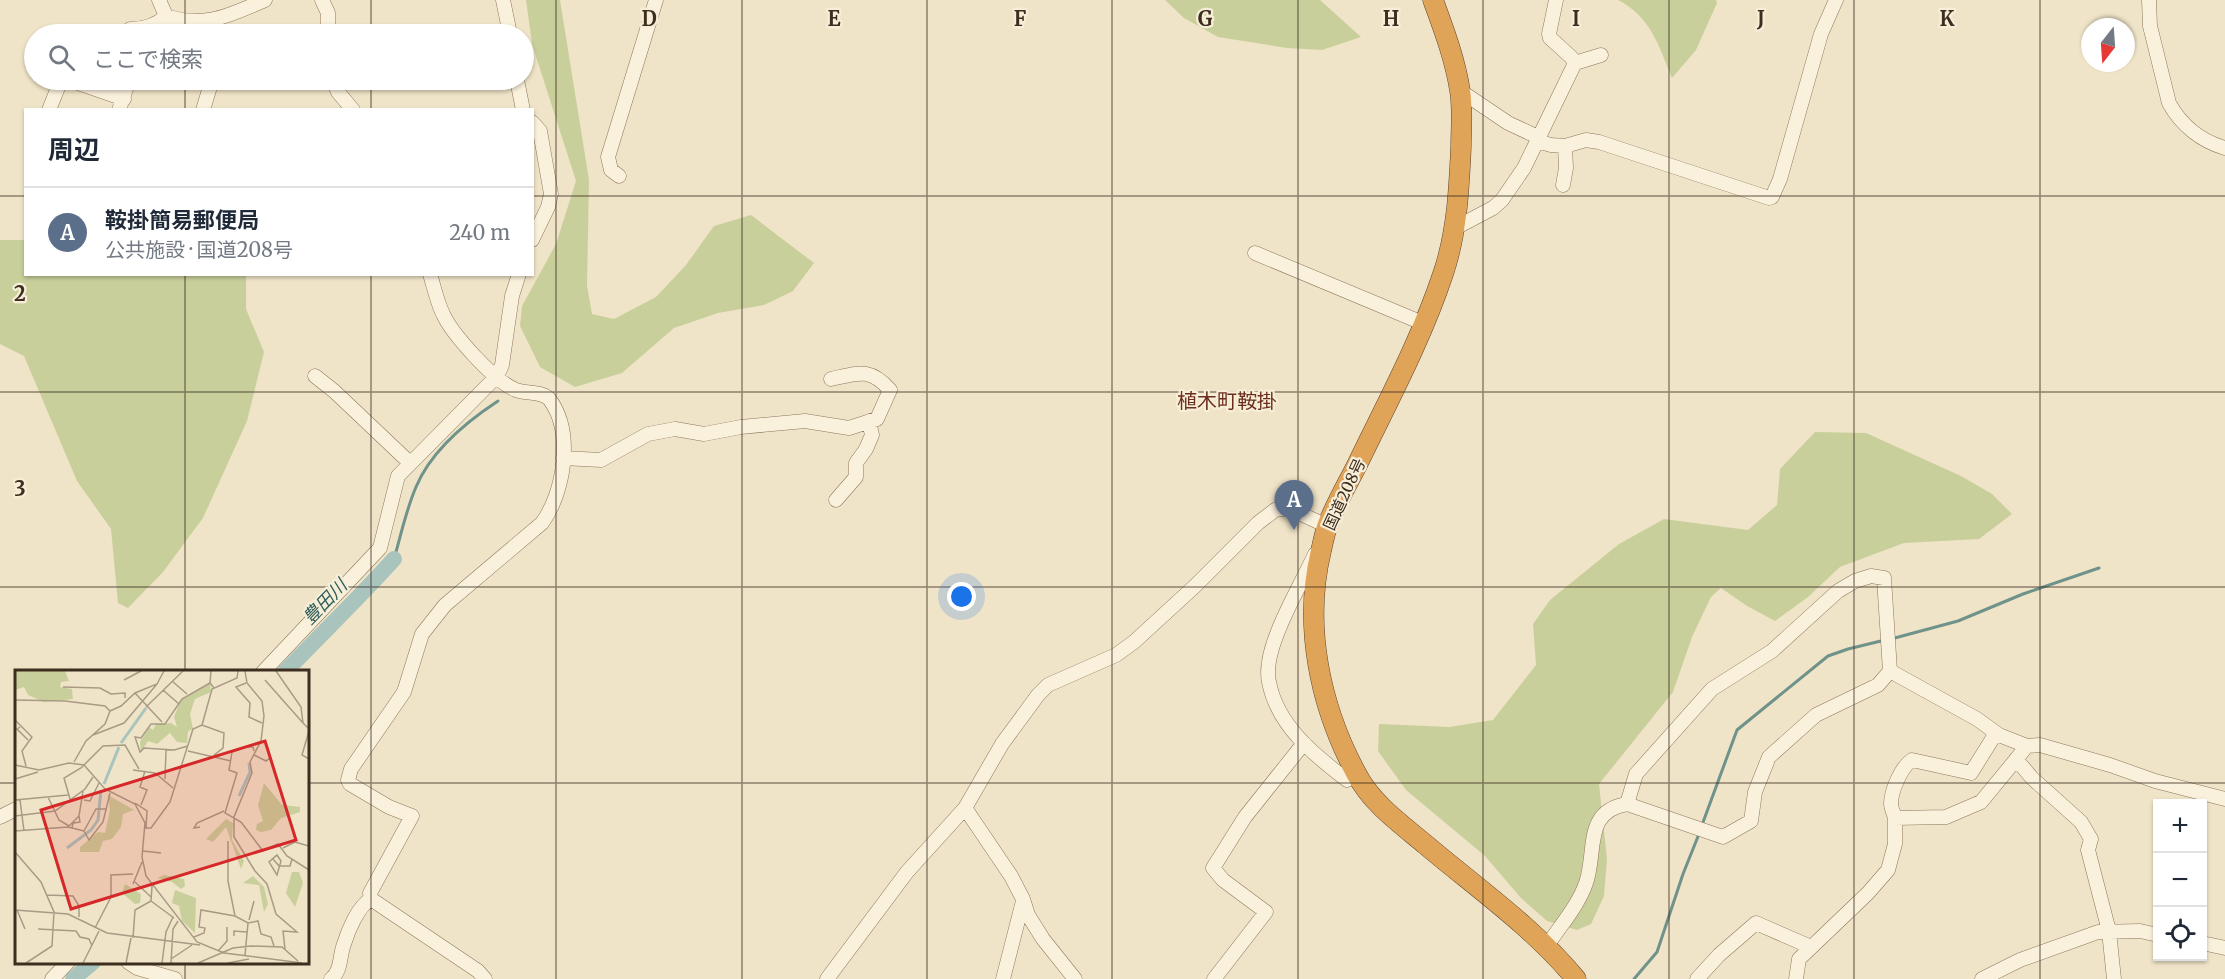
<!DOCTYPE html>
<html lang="ja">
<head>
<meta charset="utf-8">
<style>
	:root { --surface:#fff; --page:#f6f6f7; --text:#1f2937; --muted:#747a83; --line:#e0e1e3; --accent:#9e2a2b }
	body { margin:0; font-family:Merriweather,"Noto Sans JP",serif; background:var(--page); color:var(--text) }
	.controls { position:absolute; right:18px; bottom:18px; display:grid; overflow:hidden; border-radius:0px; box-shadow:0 2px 4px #0004 }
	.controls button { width:54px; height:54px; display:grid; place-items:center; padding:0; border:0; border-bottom:2px solid var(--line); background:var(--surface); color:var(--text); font:30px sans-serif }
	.compass { position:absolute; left:2081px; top:18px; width:54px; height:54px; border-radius:50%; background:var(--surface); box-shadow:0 2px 4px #0004; rotate:197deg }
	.you { position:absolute; left:962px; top:597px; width:21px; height:21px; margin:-15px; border:4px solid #fff; border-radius:50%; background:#1a73e8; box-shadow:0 0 0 9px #1a73e833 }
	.badge { display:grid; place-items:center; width:39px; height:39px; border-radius:50%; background:var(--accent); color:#fff; font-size:20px; font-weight:700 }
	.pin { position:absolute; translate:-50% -50px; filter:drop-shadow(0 2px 3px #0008) }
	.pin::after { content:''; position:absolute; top:32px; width:21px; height:18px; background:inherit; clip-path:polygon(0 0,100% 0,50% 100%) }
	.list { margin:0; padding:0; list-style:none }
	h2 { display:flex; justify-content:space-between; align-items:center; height:78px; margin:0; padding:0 24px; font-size:26px }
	h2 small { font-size:20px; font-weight:400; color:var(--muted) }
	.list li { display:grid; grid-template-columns:39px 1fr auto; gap:18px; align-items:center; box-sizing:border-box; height:90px; padding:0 24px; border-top:2px solid var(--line) }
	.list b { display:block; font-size:22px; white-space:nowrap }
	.list p { margin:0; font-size:20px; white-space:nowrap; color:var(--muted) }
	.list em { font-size:20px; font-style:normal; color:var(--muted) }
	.icon { flex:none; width:33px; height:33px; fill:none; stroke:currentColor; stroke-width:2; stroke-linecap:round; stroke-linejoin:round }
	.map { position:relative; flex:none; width:2225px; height:979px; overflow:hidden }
	.search { position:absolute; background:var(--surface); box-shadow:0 2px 4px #0004; left:24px; top:24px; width:510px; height:66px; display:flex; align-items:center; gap:15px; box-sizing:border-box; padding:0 21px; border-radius:33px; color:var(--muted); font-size:22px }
	.panel { position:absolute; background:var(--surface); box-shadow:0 2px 4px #0004; left:24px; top:108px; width:510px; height:168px; border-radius:0px }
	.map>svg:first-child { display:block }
	.green { fill:#c9cf9b }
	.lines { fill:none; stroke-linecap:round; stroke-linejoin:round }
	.stream { stroke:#6f938a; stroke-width:3 }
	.river { stroke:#a9c4bc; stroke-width:16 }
	.minor-casing { stroke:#8d765c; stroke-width:15 }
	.highway-casing { stroke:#5b4430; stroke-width:21 }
	.minor { stroke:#faf1dc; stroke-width:14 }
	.highway { stroke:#e0a458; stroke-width:20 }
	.grid { fill:none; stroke:#3d2e20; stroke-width:1.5; stroke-opacity:0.55 }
	.labels { text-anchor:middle; stroke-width:4.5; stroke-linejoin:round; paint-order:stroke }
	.street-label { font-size:16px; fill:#3d2e20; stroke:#f7eed8 }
	.water-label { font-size:18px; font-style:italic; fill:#2f5d5a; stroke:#f7eed8 }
	.quarter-label { font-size:20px; fill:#6b2e1e; stroke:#f7eed8 }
	.inset-river { fill:none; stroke:#a9c4bc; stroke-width:3 }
	.inset-road { fill:none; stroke:#a89b85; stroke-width:1.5 }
	.view { fill:#d62828; fill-opacity:0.15; stroke:#d62828; stroke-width:3 }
	.inset-edge { fill:none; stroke:#3d2e20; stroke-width:3 }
	.grid-label { font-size:20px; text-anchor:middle; font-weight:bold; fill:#3d2e20; stroke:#f7eed8; stroke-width:4.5; stroke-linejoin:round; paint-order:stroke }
</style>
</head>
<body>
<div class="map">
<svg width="2225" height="979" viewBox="0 0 2225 979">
	<rect width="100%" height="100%" fill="#f0e4c8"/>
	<path class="green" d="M526 0H560L589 180 587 286 592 314 614 319 656 297 686 265 714 226 751 215 814 263 793 291 764 305 718 313 674 328 622 373 575 387 540 367 520 326 522 306 556 244 576 181 532 44Z
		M1165 0H1320L1361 37 1322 50 1287 48 1218 37 1184 18Z
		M1618 0H1716L1717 3 1696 50 1672 78C1659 46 1651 17 1618 0Z
		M0 240H25L26 274 246 275V309L264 352 247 421 203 518 163 572 128 608 118 603 111 529 77 481 24 356 0 344Z
		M1815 432 1866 433 1961 476 1992 494 2012 514 1979 539 1904 543 1840 567 1808 597 1775 621 1747 606 1721 588 1711 597 1692 637 1673 692 1599 784 1607 859 1604 896 1591 924 1577 930 1547 921 1521 898 1485 856 1406 790 1378 751 1379 724 1449 727 1493 720 1536 665 1533 624 1550 600 1619 544 1664 519 1748 530 1777 505 1780 469Z"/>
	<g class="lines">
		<path class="stream" d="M394 559C401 535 406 510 416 487 431 451 466 422 498 401
			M1891 639 1958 621 2023 594 2099 568
			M1702 825 1737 730 1828 656 1848 649 1885 640
			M1634 979 1657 952 1683 874 1699 834"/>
		<path class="river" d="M285 672C321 634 359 598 394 559
			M73 979 93 962"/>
		<g class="minor-casing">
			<path id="minor" d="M159 0 166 16C205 29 230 15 265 0
				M322 0 328 13V34
				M503 0 510 34
				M1556 0 1549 34 1550 38 1571 57 1575 63
				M2149 0 2150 26 2169 103C2181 125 2201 141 2225 148
				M125 34 130 29C144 29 156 26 166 16
				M69 80 124 99
				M333 80 338 92 353 110
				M517 80 523 110
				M1460 94H1465L1508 123 1538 137
				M49 110 61 80
				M119 110 129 80
				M203 110 212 80
				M532 122 540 131 551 194 548 207 532 240
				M1537 141 1551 145 1565 146 1566 168 1563 185
				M1565 146 1586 140 1599 142 1769 198 1772 197 1780 179 1821 34 1836 0
				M619 176 611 170 608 157 656 0
				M1455 228 1493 208 1502 200 1524 168 1575 63 1601 55
				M1255 253 1425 324
				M315 376 334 391 410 463
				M563 458 601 460 648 434 675 429 704 434 741 427 805 421 849 428 877 419 890 390C870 367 858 373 831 379
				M836 500 856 477V463L866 449 872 435 869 421
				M1315 554C1304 578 1291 600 1281 624 1274 640 1265 664 1269 682 1277 725 1314 755 1347 780L1356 774
				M1890 671 1977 719 1999 735 2027 746 2040 745 2110 765 2155 781 2225 799
				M263 672 380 548 398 476 497 376 502 365 512 296 519 274
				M2016 759 2032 778 2081 822 2091 839 2088 850 2109 931 2114 979
				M965 808 1011 876 1023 899 1028 915 1043 939 1075 979
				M0 817 16 809
				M1895 818C1894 814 1891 808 1891 804 1891 791 1901 767 1912 760L1971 773 1996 733
				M371 899 478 971 485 979
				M2202 943 2225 948
				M1547 946C1560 926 1578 906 1586 883 1597 852 1583 811 1627 804L1723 837 1751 821 1755 792 1769 757 1816 715 1878 685 1890 671 1884 578 1871 576 1855 581 1838 591 1772 651 1712 689 1636 774 1627 804
				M128 962 137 968 175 979
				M52 979 68 962
				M331 979C342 970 339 957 344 944 348 931 358 906 371 899L370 893 412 816 389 807 350 784 348 780 351 769 404 692 422 634 445 605 542 523C564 493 574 433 550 400 544 391 526 394 516 390 495 382 452 334 443 314 437 302 434 287 430 274
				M827 979 907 872 965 808 1002 744 1038 695 1048 685 1116 655 1134 642 1195 586 1258 523 1275 510 1288 508 1327 526 1324 534
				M1003 979 1023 901
				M1214 979 1266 912 1223 880 1213 868 1245 817 1304 743
				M1697 979 1719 955 1756 923 1811 947
				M1796 979 1799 959 1868 893 1888 870 1895 844V818L1946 817 1981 802 2027 746
				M1982 979 2020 960 2098 932 2140 931 2158 935"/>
		</g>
		<g class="highway-casing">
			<path id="highway" d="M1433 0C1444 30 1455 59 1460 91 1463 109 1461 129 1461 147 1459 190 1457 233 1443 274 1421 340 1388 401 1358 463 1348 483 1336 503 1328 524 1325 532 1323 542 1321 551 1303 626 1320 706 1356 773 1371 803 1401 824 1426 845 1477 888 1534 928 1576 979"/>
		</g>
		<use href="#minor" class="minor"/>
		<use href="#highway" class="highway"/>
	</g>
	<path class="grid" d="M185 0V34M371 0V34M556 0V979M742 0V979M927 0V979M1112 0V979M1298 0V979M1483 0V979M1669 0V979M1854 0V979M2040 0V979M185 80V110M371 80V110M0 196H26M532 196H2225M185 274V672M371 274V979M0 392H2225M0 587H2225M0 783H16M308 783H2225M185 962V979"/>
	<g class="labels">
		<g class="street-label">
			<text transform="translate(1344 494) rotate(-65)" y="6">国道208号</text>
		</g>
		<g class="water-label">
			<text transform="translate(325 602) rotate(-46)" y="6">豊田川</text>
		</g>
		<g class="quarter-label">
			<text x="1227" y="408">植木町鞍掛</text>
		</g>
	</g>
	<g transform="translate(15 670)">
		<rect width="294" height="294" fill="#f0e4c8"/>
		<path d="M0 1H50L54 11 46 12 45 17 57 19 58 29 29 32 13 25 9 17 0 20ZM195 12 196 22 180 29 175 44 178 59 173 61 172 73 162 72 155 63 142 74 133 71 126 82 125 72 134 57 138 60 141 54 156 53 162 57 159 47 165 31ZM249 113 267 135 285 137V142L266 148 256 160 246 162 241 160 242 154 248 151 243 135ZM93 125 119 140 108 144 106 157 97 169 88 171 84 182H65V177L83 162 90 163 95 140ZM211 149 218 153 217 170 229 191 226 199 211 157 198 172 191 169ZM277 202H284L288 213 280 237 271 223ZM149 205 169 209 170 216 166 219 157 212 142 208ZM238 206 249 217 253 234 249 242 244 215 228 213ZM110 214 126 224 125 233 120 234 107 223ZM160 220 181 228 180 263 167 251 164 236 157 233Z" fill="#c9cf9b"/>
		<path class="inset-river" d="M106 73 131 38M89 114 104 77M224 126 235 102 234 93M52 178 76 160 83 150 86 120"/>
		<path class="inset-road" d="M196 1 195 13 199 18M230 1 232 13 247 31 249 46 246 71 235 92 237 103 219 147V167L240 201 252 214 261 244 282 262 268 261 270 279M261 1 286 37 288 53 294 59M109 10 126 1M250 10 288 53M157 11 172 24M231 13 221 17 235 33 234 47 247 53M48 17 85 18 96 24 110 23V28M148 20 164 34M120 23 147 52M0 30 50 31 90 36 95 41M131 37 168 1M95 41 106 36 120 23 142 14 149 1M0 50 17 67 7 81 11 96M187 55 197 19 222 8 223 1M5 57 2 59 13 70M294 61 287 85 294 89M78 65 109 53 142 14M173 76 159 80 129 78 125 82 120 67 126 68 136 54H150L167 29 195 13M173 81 216 91M239 81 238 77H231L217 82 214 100 222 103 210 143 226 152 248 181 263 174 272 186 294 200M239 85 251 91 256 87M59 92 71 71 90 54 95 41M0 95 24 100 54 93 69 95 90 119 120 134 130 153 127 187 131 206 182 272 209 283 287 293M118 100 140 103 158 118M0 109 23 102M150 109 151 80M33 127 44 150 54 156M55 129 49 108 66 98 88 76 110 75 124 99M0 130 53 125M5 130 9 161M69 130 75 131 84 113M120 133 132 141 131 158H136L155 132 178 59 187 55 209 63 208 78 199 85M126 135 132 120 125 117 130 101M0 146 40 141 70 119 78 107M53 157 64 146 68 121M185 157 179 158 182 153 209 141M57 158 58 153 65 152 64 146M0 161 53 157 69 161M69 161 74 170 88 152 95 123M69 161 81 139H92M213 171V211L220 246M268 178 280 172 294 176M128 181 146 183M0 182 26 212 39 242 37 276 11 293M262 185 266 191 262 205 254 192ZM258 189 264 196H275L277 189M120 212 136 227M118 214 127 192M32 225 58 226 64 236V247M136 231 159 248M0 240 53 244 92 263 185 275M2 240 10 259M234 250 239 231M80 258 96 227V205L118 204M23 259 61 261 65 267 74 269 77 276M219 266V261L232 262M179 267 189 263 190 258 184 257 186 240 220 246 233 253 243 251 246 264 256 267 259 276M118 268 120 240 136 231 137 216M203 281 212 271V257M230 285 233 253M156 289 177 275M68 293 84 261M111 293 116 268M147 293 151 262 158 247M156 293 158 259 163 251M183 293 218 278 236 276 267 277 283 291M213 293 234 289"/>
		<path class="view" d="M250 71 281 170 56 239 26 140Z"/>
		<rect width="294" height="294" class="inset-edge"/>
	</g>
	<g class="grid-label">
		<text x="649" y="26">D</text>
		<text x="834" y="26">E</text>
		<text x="1020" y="26">F</text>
		<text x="1205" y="26">G</text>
		<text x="1391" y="26">H</text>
		<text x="1576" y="26">I</text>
		<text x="1761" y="26">J</text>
		<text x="1947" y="26">K</text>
		<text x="20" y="301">2</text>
		<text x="20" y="496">3</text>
	</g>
</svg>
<div class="controls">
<button>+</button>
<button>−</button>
<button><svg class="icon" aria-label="locate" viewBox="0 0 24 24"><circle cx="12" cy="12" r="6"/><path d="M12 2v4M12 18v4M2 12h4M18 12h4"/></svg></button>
</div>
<svg class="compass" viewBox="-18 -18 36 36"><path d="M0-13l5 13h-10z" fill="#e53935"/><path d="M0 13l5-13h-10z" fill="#747a83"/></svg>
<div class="you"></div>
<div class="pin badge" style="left:1294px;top:530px;background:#5c6f8a">A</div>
<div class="search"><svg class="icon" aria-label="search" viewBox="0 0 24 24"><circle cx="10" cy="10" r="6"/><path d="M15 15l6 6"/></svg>ここで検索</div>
<section class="panel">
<h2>周辺<small></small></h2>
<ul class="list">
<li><span class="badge" style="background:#5c6f8a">A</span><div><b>鞍掛簡易郵便局</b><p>公共施設 · 国道208号</p></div><em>240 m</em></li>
</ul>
</section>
</div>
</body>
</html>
